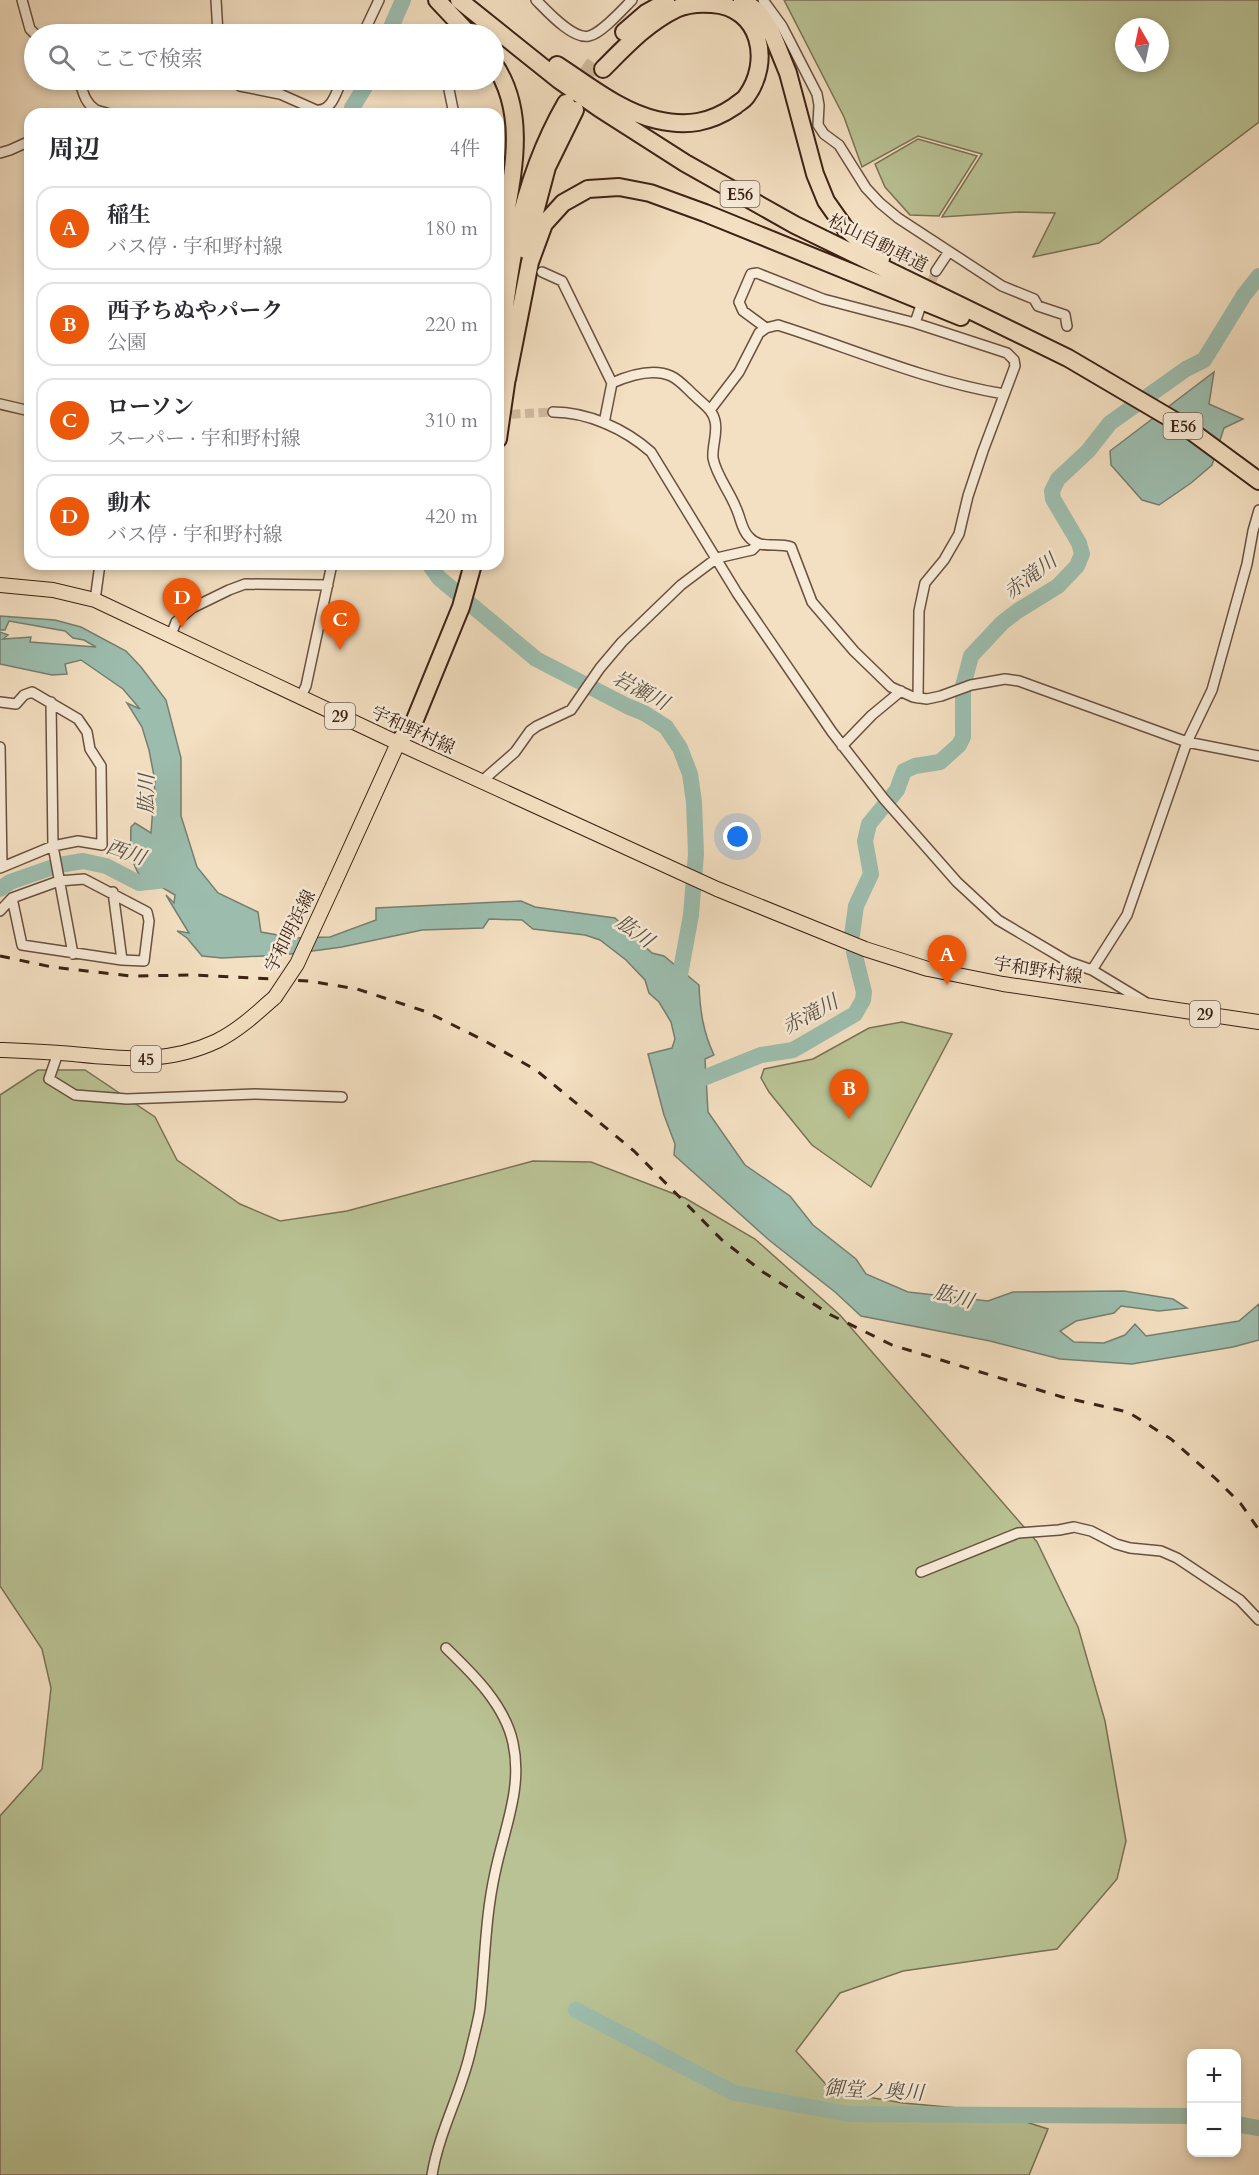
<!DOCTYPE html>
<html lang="ja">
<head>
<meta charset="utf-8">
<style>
	:root { --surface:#fff; --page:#f7f7f7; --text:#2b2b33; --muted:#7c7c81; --line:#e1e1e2; --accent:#ea580c }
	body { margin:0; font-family:Cardo,"Noto Serif JP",serif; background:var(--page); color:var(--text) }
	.controls { position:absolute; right:18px; bottom:18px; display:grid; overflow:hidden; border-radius:12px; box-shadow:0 3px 9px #0003 }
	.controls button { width:54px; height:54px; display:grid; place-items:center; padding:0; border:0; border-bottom:2px solid var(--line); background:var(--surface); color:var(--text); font:30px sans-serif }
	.compass { position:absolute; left:1115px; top:18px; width:54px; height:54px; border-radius:50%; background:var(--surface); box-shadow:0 3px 9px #0003; rotate:351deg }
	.you { position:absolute; left:738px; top:837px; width:21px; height:21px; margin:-15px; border:4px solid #fff; border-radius:50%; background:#1a73e8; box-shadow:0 0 0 9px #1a73e833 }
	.badge { display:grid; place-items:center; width:39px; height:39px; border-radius:50%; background:var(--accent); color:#fff; font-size:20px; font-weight:700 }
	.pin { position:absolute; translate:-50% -50px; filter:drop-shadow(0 2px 3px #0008) }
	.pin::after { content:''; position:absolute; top:32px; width:21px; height:18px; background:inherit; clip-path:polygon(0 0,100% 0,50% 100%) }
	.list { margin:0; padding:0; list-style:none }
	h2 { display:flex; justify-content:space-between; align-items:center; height:78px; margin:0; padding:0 24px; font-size:26px }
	h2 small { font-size:20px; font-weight:400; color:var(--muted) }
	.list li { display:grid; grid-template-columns:39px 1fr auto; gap:18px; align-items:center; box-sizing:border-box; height:84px; margin:0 12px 12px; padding:0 12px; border:2px solid var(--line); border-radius:18px }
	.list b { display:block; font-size:22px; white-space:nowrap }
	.list p { margin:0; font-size:20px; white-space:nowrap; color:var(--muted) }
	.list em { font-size:20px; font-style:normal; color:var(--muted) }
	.icon { flex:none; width:33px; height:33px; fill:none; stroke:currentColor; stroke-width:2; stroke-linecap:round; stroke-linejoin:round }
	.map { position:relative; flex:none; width:1259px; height:2175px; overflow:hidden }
	.search { position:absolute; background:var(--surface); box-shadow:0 3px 9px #0003; left:24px; top:24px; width:480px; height:66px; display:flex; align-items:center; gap:15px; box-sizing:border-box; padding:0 21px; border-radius:33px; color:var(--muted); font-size:22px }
	.panel { position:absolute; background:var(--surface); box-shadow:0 3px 9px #0003; left:24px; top:108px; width:480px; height:462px; border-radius:18px }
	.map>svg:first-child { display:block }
	.green { fill:#b9c294; stroke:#7a7254; stroke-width:1.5; fill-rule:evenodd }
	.water { fill:#9cbdae; stroke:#767f70; stroke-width:1.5 }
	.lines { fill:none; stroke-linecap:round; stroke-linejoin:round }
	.river { stroke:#9cbdae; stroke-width:16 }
	.minor-tunnel { stroke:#ceb99e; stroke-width:9; stroke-dasharray:9 4.5; stroke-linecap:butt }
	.motorway-tunnel { stroke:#ceb99e; stroke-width:16; stroke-dasharray:16 8; stroke-linecap:butt }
	.minor-casing { stroke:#6a503f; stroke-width:12 }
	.primary-casing { stroke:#3c2114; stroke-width:16 }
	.motorway-casing { stroke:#3c2114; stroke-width:20 }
	.minor { stroke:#f7ead7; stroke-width:9 }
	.primary { stroke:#f3dfc1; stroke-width:14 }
	.motorway { stroke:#f3dfc1; stroke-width:16 }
	.rail { stroke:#3c2114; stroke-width:3; stroke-dasharray:10 10; stroke-linecap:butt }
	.primary-bridge-casing { stroke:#3c2114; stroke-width:16; stroke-linecap:butt }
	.primary-bridge { stroke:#f3dfc1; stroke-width:14 }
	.labels { text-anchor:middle; stroke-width:5; stroke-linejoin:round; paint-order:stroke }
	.shield { fill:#f7ead7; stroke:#745d4e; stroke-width:1.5 }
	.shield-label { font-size:16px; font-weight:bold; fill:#3c2114 }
	.street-label { font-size:18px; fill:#3c2114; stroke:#f7ead7 }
	.water-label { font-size:20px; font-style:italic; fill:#595042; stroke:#f7ead7 }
</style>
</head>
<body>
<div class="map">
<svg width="1259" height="2175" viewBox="0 0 1259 2175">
	<rect width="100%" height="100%" fill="#f3dfc1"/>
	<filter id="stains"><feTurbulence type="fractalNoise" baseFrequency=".00333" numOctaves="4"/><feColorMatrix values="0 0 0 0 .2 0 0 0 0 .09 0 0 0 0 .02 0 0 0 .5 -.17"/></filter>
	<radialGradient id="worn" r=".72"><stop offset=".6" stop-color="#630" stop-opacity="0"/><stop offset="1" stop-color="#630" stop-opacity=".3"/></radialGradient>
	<path class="green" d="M784 0H1259V122L1099 243 1033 257 1055 213 1018 212 942 217 982 154 918 136 862 167 844 117ZM1124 27H1160V63H1124Z
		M918 139 977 156 939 216 910 215 885 187 875 164Z
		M902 1022 952 1034 871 1187 812 1145 769 1092 761 1078 764 1069 813 1059 869 1028Z
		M38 1070H85L155 1117 177 1160 240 1204 280 1221 347 1211 533 1161 591 1162 685 1198 755 1239 840 1315 1037 1542 1078 1627 1105 1721 1126 1841 1117 1879 1057 1949 903 1971 840 1993 796 2051 832 2091 903 2103 992 2111 1048 2129 1029 2175H0V1816L42 1769 51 1688 42 1649 0 1586V1095Z"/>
	<path class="water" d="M1214 372 1209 404 1243 419 1224 428 1212 465 1191 483 1159 505 1142 500 1111 465 1110 451Z
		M0 616 55 620 81 627 126 651 141 667 166 700 181 758V816L197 867 218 893 258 912 261 932 295 938 330 937 376 920V908L521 901 535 907 615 918 652 953 664 956 699 985C700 1010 703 1032 714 1055L705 1059 708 1112 745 1165 790 1196 813 1225 856 1259 866 1274 908 1292 988 1301 1013 1292 1124 1291 1173 1299 1187 1308 1159 1311 1121 1306 1114 1313 1076 1321 1060 1331 1074 1342 1104 1343 1125 1335 1135 1324 1146 1336 1239 1321 1259 1304V1340L1233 1347 1132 1364 1060 1359 990 1341 861 1316 835 1292 769 1240 674 1155 675 1144 664 1115 648 1054 672 1048 675 1039 671 1022 659 1002 649 993 645 980 626 960 600 940 585 935 533 929 522 920 489 919 483 928 422 930 342 947 283 955 222 958 202 956 187 938 177 931 189 933 166 895 174 903 175 895 158 885H146C130 864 130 852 131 827L135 823 151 833 155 781 149 750 142 727 127 703 140 709 123 689 81 660 65 664 67 674 52 675 0 664V632L8 635 3 639 31 637 30 642 96 647 84 640 73 638 65 631 9 621 5 630H0Z"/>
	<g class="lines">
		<path class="river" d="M388 34 403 0
			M351 114 352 108 369 80
			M429 564 439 578 536 659 627 706 644 713 666 727 680 748 690 774 694 802 696 854 691 915 677 991
			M0 889 10 882 59 865 83 861 106 866 139 883 166 880
			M852 935 856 906 871 874 865 841 869 824 897 790 904 771 915 766 940 762 959 745 963 737V686L971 656 1002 623 1016 612 1058 586 1077 566 1082 554 1079 543 1053 499 1052 491 1058 479 1088 451 1110 423 1186 369 1204 360 1244 295 1259 276
			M691 1083 761 1055 793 1050 855 1014 863 1000 864 992 854 952
			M576 2010 734 2093 849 2114 1192 2116
			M1236 2124 1259 2128"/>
		<path class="minor-tunnel" d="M458 34 477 0
			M927 293 936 271
			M498 415 553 412"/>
		<path class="motorway-tunnel" d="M573 93 594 63"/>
		<g class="minor-casing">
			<path id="minor" d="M22 0 30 29 35 34
				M216 0 218 34
				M536 0C547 11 573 40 589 36 602 33 622 10 632 0
				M763 0 782 26 817 94 819 105 818 125 824 134 839 145 866 188 880 203 898 218 1002 286 1034 299 1038 306 1065 315 1067 326
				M363 34 379 0
				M79 80C83 92 85 103 96 110
				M188 80H227
				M233 80 240 86 280 94 316 110C332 112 336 92 342 80
				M447 80 454 114
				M95 114 96 110 110 114
				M0 153 10 150 30 141
				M936 271 948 253
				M542 272 562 281 612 383 604 423
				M915 323 920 308
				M766 328 743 311 739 302 751 274 757 273 823 299 915 323 1007 353 1014 360 1015 366 983 451 968 496 959 534 944 560 925 583 919 611 918 698
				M612 383C628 376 653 368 671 376 680 380 688 390 695 396 703 404 713 410 715 421 718 433 712 445 713 458 716 475 730 492 736 508 741 518 741 529 749 537 760 550 777 542 791 547L812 602 854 651 891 687 913 697 927 699 941 696 971 685 1005 679 1019 681 1187 742 1259 756
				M0 404 30 411
				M710 410 739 372 759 333 766 328 778 325C853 349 926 381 1004 394
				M553 412C588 412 625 429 651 452L737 593 832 732 884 799 957 882 998 920 1069 962 1092 970 1145 1002
				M95 600 100 564
				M171 635 176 622 192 608 229 590 245 584 328 585
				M300 698 306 686 332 564
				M0 702 16 704 24 695 32 692 78 719 87 732 90 749 101 766 102 845 78 841 53 846 0 868
				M51 702 53 846 73 954
				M842 746 872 715 901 691
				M0 747 2 867
				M482 781 515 752 530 731 537 726 571 710 600 668 622 642 681 585 717 558 752 550 758 544
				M113 892 122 960
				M0 911 12 898 59 881 84 879 147 912 149 921 144 961 122 960 22 945 12 898
				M1092 970 1127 915 1187 742 1212 690 1247 564 1253 531 1259 510
				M58 1053 49 1079 75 1095 127 1099 255 1094 342 1097
				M921 1572 1018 1533 1059 1530 1074 1527 1091 1531 1116 1544 1130 1548 1161 1551 1177 1558 1240 1600 1259 1620
				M432 2175C439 2131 462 2092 471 2049 474 2036 478 2022 480 2009 485 1963 485 1918 495 1873 504 1829 523 1788 513 1743 505 1705 473 1674 446 1648"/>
		</g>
		<g class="primary-casing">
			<path id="primary" d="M0 585 53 590 95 600 398 743 717 889 865 949 928 969 1003 984 1259 1022
				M333 886 398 743
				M0 1050C24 1051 49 1052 73 1054 125 1059 168 1064 217 1041 239 1030 257 1013 275 997"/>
		</g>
		<g class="motorway-casing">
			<path id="motorway" d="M437 0 469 34
				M459 0 559 80 599 108 685 163 795 225 1068 358 1187 428 1259 481
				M742 0 757 11 771 31 788 73 815 174 826 201 845 228 881 259
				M624 32 646 13 666 2
				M494 64C535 124 504 200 498 266
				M557 65C588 85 621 112 657 120 687 127 710 123 735 106 738 103 743 101 746 97 772 62 761 7 712 4 700 3 687 4 676 9 647 23 625 47 603 69
				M525 250 547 167 575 110
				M498 369C508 274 517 188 566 103
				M507 379 530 262 544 224 563 203 588 189 619 187 650 193 705 213 961 317
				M498 439 508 370
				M398 743 414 722 461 607 473 564"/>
		</g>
		<use href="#minor" class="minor"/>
		<use href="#primary" class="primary"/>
		<use href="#motorway" class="motorway"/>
		<path class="rail" d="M0 956 52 967 131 976 195 975 309 981 357 989 427 1012 485 1041 536 1070 634 1151 722 1240 763 1272 831 1315 892 1345 1062 1397 1128 1412 1171 1439 1216 1479 1241 1504 1259 1530"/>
		<g class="primary-bridge-casing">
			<path id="primary-bridge" d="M275 997 297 964 333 886"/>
		</g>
		<use href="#primary-bridge" class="primary-bridge"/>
	</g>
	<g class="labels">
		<g class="shield">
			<rect x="720.5" y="181" width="39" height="26" rx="4.5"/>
			<rect x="1163.5" y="413" width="39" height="26" rx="4.5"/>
			<rect x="325" y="703" width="30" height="26" rx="4.5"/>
			<rect x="1190" y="1001" width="30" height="26" rx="4.5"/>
			<rect x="131" y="1046" width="30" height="26" rx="4.5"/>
		</g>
		<g class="shield-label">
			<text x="740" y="200">E56</text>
			<text x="1183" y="432">E56</text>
			<text x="340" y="722">29</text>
			<text x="1205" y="1020">29</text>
			<text x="146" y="1065">45</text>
		</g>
		<g class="street-label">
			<text transform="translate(878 243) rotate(26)" y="6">松山自動車道</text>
			<text transform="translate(413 730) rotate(25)" y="6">宇和野村線</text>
			<text transform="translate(290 931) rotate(-63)" y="6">宇和明浜線</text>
			<text transform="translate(1038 970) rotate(9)" y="6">宇和野村線</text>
		</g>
		<g class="water-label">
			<text transform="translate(1030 576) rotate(-37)" y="7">赤滝川</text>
			<text transform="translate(641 690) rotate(28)" y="7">岩瀬川</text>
			<text transform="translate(146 794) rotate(-89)" y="7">肱川</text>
			<text transform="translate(126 852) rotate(19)" y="7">西川</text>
			<text transform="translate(635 931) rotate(36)" y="7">肱川</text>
			<text transform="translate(810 1014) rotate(-28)" y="7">赤滝川</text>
			<text transform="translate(954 1296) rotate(16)" y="7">肱川</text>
			<text transform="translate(874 2090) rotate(3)" y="7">御堂ノ奥川</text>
		</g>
	</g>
	<rect width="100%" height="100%" filter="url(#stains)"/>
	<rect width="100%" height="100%" fill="url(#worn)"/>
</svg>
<div class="controls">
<button>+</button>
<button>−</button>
</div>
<svg class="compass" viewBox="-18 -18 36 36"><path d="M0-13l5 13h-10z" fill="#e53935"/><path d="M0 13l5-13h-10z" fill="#7c7c81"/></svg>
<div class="you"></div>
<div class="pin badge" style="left:947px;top:985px">A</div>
<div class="pin badge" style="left:849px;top:1119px">B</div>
<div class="pin badge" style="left:340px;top:650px">C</div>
<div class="pin badge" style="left:182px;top:628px">D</div>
<div class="search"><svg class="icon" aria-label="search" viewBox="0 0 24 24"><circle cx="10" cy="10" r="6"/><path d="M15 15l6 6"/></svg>ここで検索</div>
<section class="panel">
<h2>周辺<small>4件</small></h2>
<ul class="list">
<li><span class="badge">A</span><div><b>稲生</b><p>バス停 · 宇和野村線</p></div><em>180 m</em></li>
<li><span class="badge">B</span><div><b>西予ちぬやパーク</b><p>公園</p></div><em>220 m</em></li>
<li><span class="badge">C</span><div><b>ローソン</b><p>スーパー · 宇和野村線</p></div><em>310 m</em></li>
<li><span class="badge">D</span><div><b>動木</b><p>バス停 · 宇和野村線</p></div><em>420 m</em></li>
</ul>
</section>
</div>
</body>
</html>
